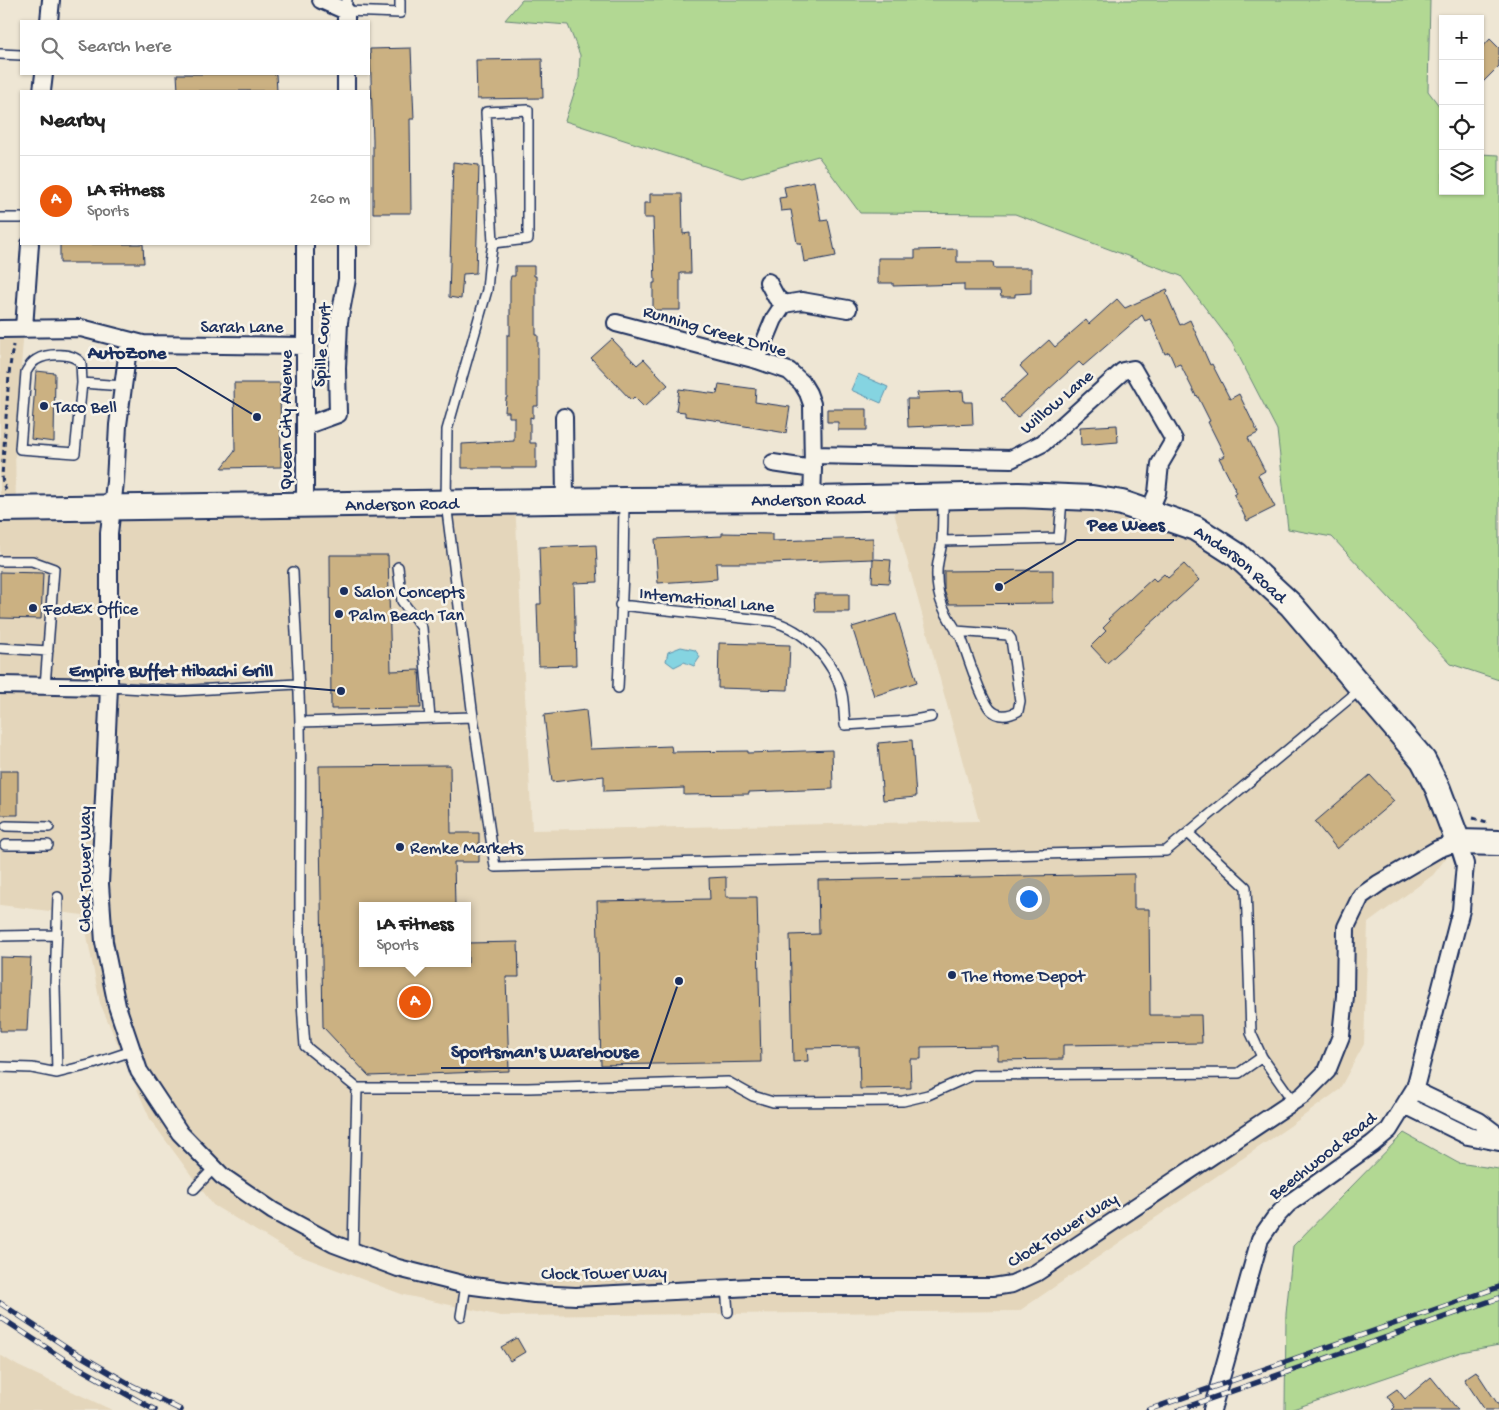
<!DOCTYPE html>
<html lang="en">
<head>
<meta charset="utf-8">
<style>
	:root { --surface:#fff; --page:#f2f2f2; --text:#222; --muted:#767676; --line:#e0e0e0; --accent:#ea580c }
	body { margin:0; font-family:"Gochi Hand",sans-serif; background:var(--page); color:var(--text) }
	.controls { position:absolute; right:15px; top:15px; display:grid; overflow:hidden; border-radius:0px; box-shadow:0 1px 4px #0004 }
	.controls button { width:45px; height:45px; display:grid; place-items:center; padding:0; border:0; border-bottom:1px solid var(--line); background:var(--surface); color:var(--text); font:25px sans-serif }
	.you { position:absolute; left:1028px; top:898px; width:18px; height:18px; margin:-12px; border:4px solid #fff; border-radius:50%; background:#1a73e8; box-shadow:0 0 0 8px #1a73e833 }
	.badge { display:grid; place-items:center; width:32px; height:32px; border-radius:50%; background:var(--accent); color:#fff; font-size:16px; font-weight:700 }
	.pin { position:absolute; translate:-50% -50%; border:2px solid #fff; box-shadow:0 1px 5px #0006 }
	.popup { position:absolute; left:359px; top:902px; width:112px; height:65px; box-sizing:border-box; display:grid; place-content:center; border-radius:0px; background:var(--surface); filter:drop-shadow(0 1px 4px #0005); font-size:16px; white-space:nowrap; color:var(--muted) }
	.popup b { font-size:19px; color:var(--text) }
	.popup::after { content:''; position:absolute; left:50%; top:100%; margin-left:-10px; border:10px solid transparent; border-top-color:var(--surface) }
	.list { margin:0; padding:0; list-style:none }
	h2 { display:flex; justify-content:space-between; align-items:center; height:65px; margin:0; padding:0 20px; font-size:21px }
	h2 small { font-size:16px; font-weight:400; color:var(--muted) }
	.list li { display:grid; grid-template-columns:32px 1fr auto; gap:15px; align-items:center; box-sizing:border-box; height:90px; padding:0 20px; border-top:1px solid var(--line) }
	.list b { display:block; font-size:19px; white-space:nowrap }
	.list p { margin:0; font-size:16px; white-space:nowrap; color:var(--muted) }
	.list em { font-size:16px; font-style:normal; color:var(--muted) }
	.icon { flex:none; width:28px; height:28px; fill:none; stroke:currentColor; stroke-width:2; stroke-linecap:round; stroke-linejoin:round }
	.map { position:relative; flex:none; width:1499px; height:1410px; overflow:hidden }
	.search { position:absolute; background:var(--surface); box-shadow:0 1px 4px #0004; left:20px; top:20px; width:350px; height:55px; display:flex; align-items:center; gap:12px; box-sizing:border-box; padding:0 18px; border-radius:0px; color:var(--muted); font-size:19px }
	.panel { position:absolute; background:var(--surface); box-shadow:0 1px 4px #0004; left:20px; top:90px; width:350px; height:155px; border-radius:0px }
	.map>svg:first-child { display:block }
	.built { fill:#e4d6bb; fill-rule:evenodd }
	.green { fill:#b2d893; stroke:#668478 }
	.water { fill:#85d4e1; stroke:#5b92ad }
	.building { fill:#cbb182; stroke:#1b2f5e }
	.lines { fill:none; stroke-linecap:round; stroke-linejoin:round }
	.lane-casing { stroke:#1b2f5e; stroke-width:12 }
	.street-casing { stroke:#1b2f5e; stroke-width:20 }
	.secondary-casing { stroke:#1b2f5e; stroke-width:28 }
	.path { stroke:#1b2f5e; stroke-width:3; stroke-dasharray:5 4; stroke-linecap:butt }
	.lane { stroke:#f7f3e8; stroke-width:9 }
	.street { stroke:#f7f3e8; stroke-width:16 }
	.secondary { stroke:#f7f3e8; stroke-width:24 }
	.rail-casing { stroke:#1b2f5e; stroke-width:5.5 }
	.rail { stroke:#f7f3e8; stroke-width:4; stroke-dasharray:11; stroke-linecap:butt }
	.poi-dot { fill:#1b2f5e; stroke:#f7f3e8; stroke-width:2 }
	.labels { text-anchor:middle; stroke-width:5; stroke-linejoin:round; paint-order:stroke }
	.street-label { font-size:18px; fill:#1b2f5e; stroke:#f7f3e8 }
	.poi-label { font-size:18px; fill:#1b2f5e; stroke:#f7f3e8; text-anchor:start }
	.leader { fill:none; stroke:#1b2f5e; stroke-width:2 }
	.callout-dot { fill:#1b2f5e; stroke:#f7f3e8; stroke-width:2 }
	.callout-label { font-size:19px; text-anchor:middle; font-weight:bold; fill:#1b2f5e; stroke:#f7f3e8; stroke-width:5; stroke-linejoin:round; paint-order:stroke }
</style>
</head>
<body>
<div class="map">
<svg width="1499" height="1410" viewBox="0 0 1499 1410">
	<rect width="100%" height="100%" fill="#eee6d4"/>
	<filter id="ink" filterUnits="userSpaceOnUse"><feTurbulence type="fractalNoise" baseFrequency=".02" numOctaves="2"/><feDisplacementMap in="SourceGraphic" scale="10" xChannelSelector="R" yChannelSelector="G"/><feConvolveMatrix kernelMatrix="1 2 1 2 8 2 1 2 1" color-interpolation-filters="sRGB"/></filter>
	<g filter="url(#ink)">
		<path class="built" d="M0 328H24L15 443 16 509 515 502 532 830 979 821 890 498H1092L1237 555 1423 760 1458 842 1433 875 1368 923 1364 1044 1339 1090 1290 1126 1019 1311 501 1316 404 1295 295 1254 213 1205 150 1119 100 1003 83 915 0 905ZM362 906H468V963H362Z
			M0 1355 18 1366 112 1410H0Z"/>
		<path class="green" d="M522 0H1430L1428 91 1443 111V191H1480V154L1499 155V680L1451 664 1332 537 1288 529 1277 430 1232 343 1181 276 1015 214 860 213 818 156 742 178 565 121 579 78 580 55 568 25 505 20Z
			M1404 1133 1458 1163 1499 1169V1345L1461 1352 1290 1410H1285L1286 1314 1293 1246Z"/>
		<path class="water" d="M858 374 888 387 881 403 851 390Z
			M681 647 695 650 700 657 694 666 684 662 674 667 666 661 668 652Z"/>
		<path class="building" d="M1490 39 1499 48V66L1480 85V50Z
			M411 48 414 119H410L411 213H373V140L370 49Z
			M542 59 543 98 477 99 476 60Z
			M177 74H276L277 91H178Z
			M453 162 479 165 476 273 463 274 461 299 449 297Z
			M814 181 821 221 828 220 836 256 804 262 801 243H797L791 210 781 211 779 198 786 197 784 187Z
			M650 194H682L683 234 690 233 691 273H680V310H653V283H655L653 218H644V203H650Z
			M60 244H143L144 263H60Z
			M957 249V262H993L994 268H1031V293L1015 294V297H1001L1000 291H964V284L893 286V283H878V258H915V250Z
			M515 266H534V276H536V335H538V406H533V418L530 417V443H536V468H462V444L514 441V417H509V412H505L506 398H507V335H510V281L511 276H515Z
			M1167 289 1168 291 1166 293 1180 325 1190 320 1210 365 1212 364 1230 399 1239 394 1258 433 1248 438 1265 471 1258 475 1275 507 1247 521 1234 495 1237 493 1219 458 1225 456 1208 422 1210 421 1197 395 1196 396 1180 364 1175 366 1169 352 1165 354 1150 319 1145 321 1142 315 1083 366 1079 362 1017 418 1001 399 1028 375 1020 366 1049 340 1055 347 1086 320 1089 324 1117 299 1125 308Z
			M612 339 637 365 644 359 668 385 644 407 634 397 631 400 591 358Z
			M36 371 55 373 54 442 31 439Z
			M234 383H280L281 467 222 468 235 451Z
			M719 384 756 389 755 402 790 407 786 433 721 422V421L685 416V412L676 411 679 389 717 394Z
			M963 391 964 402H972L973 424 908 427 907 399H918L917 393Z
			M827 409H867V430H838V422H827Z
			M1117 425 1118 442 1081 445 1080 427Z
			M722 533 772 534V541L873 538V559L771 563H716L717 579 658 583 655 539 722 536Z
			M596 545 598 582 574 583 576 665 539 666 537 604H541L539 547Z
			M330 555H388L391 671 419 670 421 708 331 709Z
			M873 559 891 560 889 583 872 582Z
			M1184 564 1199 580 1107 663 1091 646 1106 631 1103 628 1110 621 1108 619 1153 578 1156 581 1164 574 1168 578Z
			M1053 570V603L949 604 944 590V571Z
			M0 572 43 573 41 619 0 618Z
			M814 594H849V612H815Z
			M896 614 917 682 874 696 852 627Z
			M719 643 790 645 788 690 718 688Z
			M586 710 590 749 671 746 672 752 748 751V753L832 750 833 789 749 792V794L684 795V788L604 791V776L552 782 544 715Z
			M912 740 916 797 883 800 878 743Z
			M450 765 451 833H479V862H454L455 906H362V963H468V943L518 942 519 977H506L509 1071 369 1076 323 1027 319 766Z
			M0 771H18V815H0Z
			M1370 775 1394 801 1337 849 1315 822Z
			M1134 874V909H1149L1150 1015H1201L1202 1043 1063 1045V1059L998 1060V1046L921 1047V1059H910L911 1088 860 1089 859 1047 807 1048 808 1061 793 1062 790 935 819 934 818 880Z
			M726 877V897H757L761 1062 601 1065 597 901 710 899 709 878Z
			M0 957 31 958 27 1031H0Z
			M517 1338 525 1352 510 1361 501 1347Z
			M1476 1371 1499 1406V1410H1485L1464 1379Z
			M1431 1377 1458 1410H1392L1395 1407 1387 1396 1397 1389 1405 1399Z"/>
		<g class="lines">
			<g class="lane-casing">
				<path id="lane" d="M347 0 346 11 400 13V0
					M0 54 21 55
					M0 218H21
					M493 243 486 112 528 110V239L493 243 489 268 487 290 447 430 446 503 473 717 495 867 1166 851 1362 688
					M82 383 81 363C73 352 47 353 36 360 31 363 29 367 26 372L20 449 75 453 82 383 123 386
					M943 497C943 512 943 526 942 541 941 551 937 562 937 572 936 599 946 616 961 637 967 654 980 697 990 709 998 718 1009 716 1018 711L1020 701 1011 639 1008 635 956 631
					M942 541 1059 538 1062 499
					M0 561H32L54 569 45 686
					M398 567 402 601 422 628 430 718
					M293 572C295 622 299 674 300 724 302 831 296 939 305 1046L357 1088H528L728 1082 753 1096 773 1102 903 1101 928 1095 973 1075 1239 1073 1262 1057
					M620 605 771 621C804 629 834 660 842 694 844 704 844 715 845 725L908 721 931 717
					M0 648 48 651
					M109 687 177 691 297 684
					M618 688 623 572 624 501
					M300 722 473 717
					M6 826 49 827
					M1188 833 1246 887 1251 1033 1262 1057 1293 1101
					M5 845H48
					M58 897 55 985 57 1073 93 1064 132 1051
					M0 936 56 935
					M0 1067 32 1068 57 1073
					M194 1189 214 1168
					M353 1251 357 1088
					M726 1288 728 1312
					M461 1316 466 1285"/>
			</g>
			<g class="street-casing">
				<path id="street" d="M321 0 346 11V21
					M49 21 51 0
					M346 74V91
					M42 91 44 74
					M305 244V505
					M768 282 776 297 784 304
					M616 323 757 360 789 371 802 383 808 393 812 404 813 469 812 499
					M24 328 30 244
					M0 329 81 328 143 344 305 346
					M129 341 118 425 115 482 109 533V687L100 884 104 942 117 1006 139 1071 180 1133 222 1176 273 1211 334 1244 398 1268 466 1285 534 1294 576 1296 752 1287H993L1012 1284 1036 1273 1303 1095 1327 1071 1341 1036 1345 996 1346 927 1361 896 1378 884 1438 849 1458 842 1465 864 1461 910 1415 1088 1389 1130 1372 1144 1288 1204 1274 1219 1260 1239 1212 1410
					M757 360 774 319 784 304 802 301 848 309
					M564 417 565 502
					M305 426 338 414 337 368 339 322 347 279V244
					M813 455 1011 459 1043 443 1123 371 1133 369 1174 440 1160 464 1157 493 1149 512
					M773 463 813 469
					M0 685 109 687
					M1414 1090 1479 1121 1499 1136
					M1405 1105 1468 1136 1499 1142"/>
			</g>
			<g class="secondary-casing">
				<g id="secondary">
					<path id="s1" d="M0 509 624 500 812 499 1019 495 1092 498 1122 503 1195 528 1237 555 1291 605 1423 760 1438 789 1458 842 1499 843"/>
				</g>
			</g>
			<path class="path" d="M6 490 3 484 2 476 9 374 13 345
				M1473 818 1487 822"/>
			<use href="#lane" class="lane"/>
			<use href="#street" class="street"/>
			<use href="#secondary" class="secondary"/>
			<g class="rail-casing">
				<path id="rail" d="M0 1303 71 1350 131 1385 181 1410
					M0 1317 65 1360 155 1410
					M1148 1410 1499 1287
					M1178 1410 1499 1298"/>
			</g>
			<use href="#rail" class="rail"/>
		</g>
	</g>
	<g class="poi-dot">
		<circle cx="44" cy="406" r="5"/>
		<circle cx="344" cy="591" r="5"/>
		<circle cx="33" cy="608" r="5"/>
		<circle cx="339" cy="614" r="5"/>
		<circle cx="400" cy="847" r="5"/>
		<circle cx="952" cy="975" r="5"/>
	</g>
	<g class="labels">
		<g class="street-label">
			<text x="242" y="332">Sarah Lane</text>
			<text transform="translate(715 330) rotate(16)" y="6">Running Creek Drive</text>
			<text transform="translate(321 345) rotate(-86)" y="6">Spille Court</text>
			<text transform="translate(1056 401) rotate(-40)" y="6">Willow Lane</text>
			<text transform="translate(285 420) rotate(-90)" y="6">Queen City Avenue</text>
			<text dy="6" stroke="none"><textPath href="#s1" startOffset="808">Anderson Road</textPath></text>
			<text dy="6" stroke="none"><textPath href="#s1" startOffset="402">Anderson Road</textPath></text>
			<text dy="6" stroke="none"><textPath href="#s1" startOffset="1258">Anderson Road</textPath></text>
			<text transform="translate(707 599) rotate(6)" y="6">International Lane</text>
			<text transform="translate(84 869) rotate(-90)" y="6">Clock Tower Way</text>
			<text transform="translate(1322 1155) rotate(-38)" y="6">Beechwood Road</text>
			<text transform="translate(1062 1229) rotate(-32)" y="6">Clock Tower Way</text>
			<text transform="translate(604 1272) rotate(-1)" y="6">Clock Tower Way</text>
		</g>
		<g class="poi-label">
			<text x="54" y="412">Taco Bell</text>
			<text x="354" y="597">Salon Concepts</text>
			<text x="43" y="614">FedEx Office</text>
			<text x="349" y="620">Palm Beach Tan</text>
			<text x="410" y="853">Remke Markets</text>
			<text x="962" y="981">The Home Depot</text>
		</g>
	</g>
	<path class="leader" d="M257 417L176 368H78M999 587L1077 540H1174M341 691L283 686H59M679 981L649 1068H441"/>
	<g class="callout-dot">
		<circle cx="257" cy="417" r="5"/>
		<circle cx="999" cy="587" r="5"/>
		<circle cx="341" cy="691" r="5"/>
		<circle cx="679" cy="981" r="5"/>
	</g>
	<g class="callout-label">
		<text x="127" y="358">AutoZone</text>
		<text x="1126" y="530">Pee Wees</text>
		<text x="171" y="676">Empire Buffet Hibachi Grill</text>
		<text x="545" y="1057">Sportsman's Warehouse</text>
	</g>
</svg>
<div class="controls">
<button>+</button>
<button>−</button>
<button><svg class="icon" aria-label="locate" viewBox="0 0 24 24"><circle cx="12" cy="12" r="6"/><path d="M12 2v4M12 18v4M2 12h4M18 12h4"/></svg></button>
<button><svg class="icon" aria-label="layers" viewBox="0 0 24 24"><path d="M12 4l9 5-9 5-9-5zM3 14l9 5 9-5"/></svg></button>
</div>
<div class="you"></div>
<div class="pin badge" style="left:415px;top:1002px">A</div>
<div class="popup"><b>LA Fitness</b>Sports</div>
<div class="search"><svg class="icon" aria-label="search" viewBox="0 0 24 24"><circle cx="10" cy="10" r="6"/><path d="M15 15l6 6"/></svg>Search here</div>
<section class="panel">
<h2>Nearby<small></small></h2>
<ul class="list">
<li><span class="badge">A</span><div><b>LA Fitness</b><p>Sports</p></div><em>260 m</em></li>
</ul>
</section>
</div>
</body>
</html>
